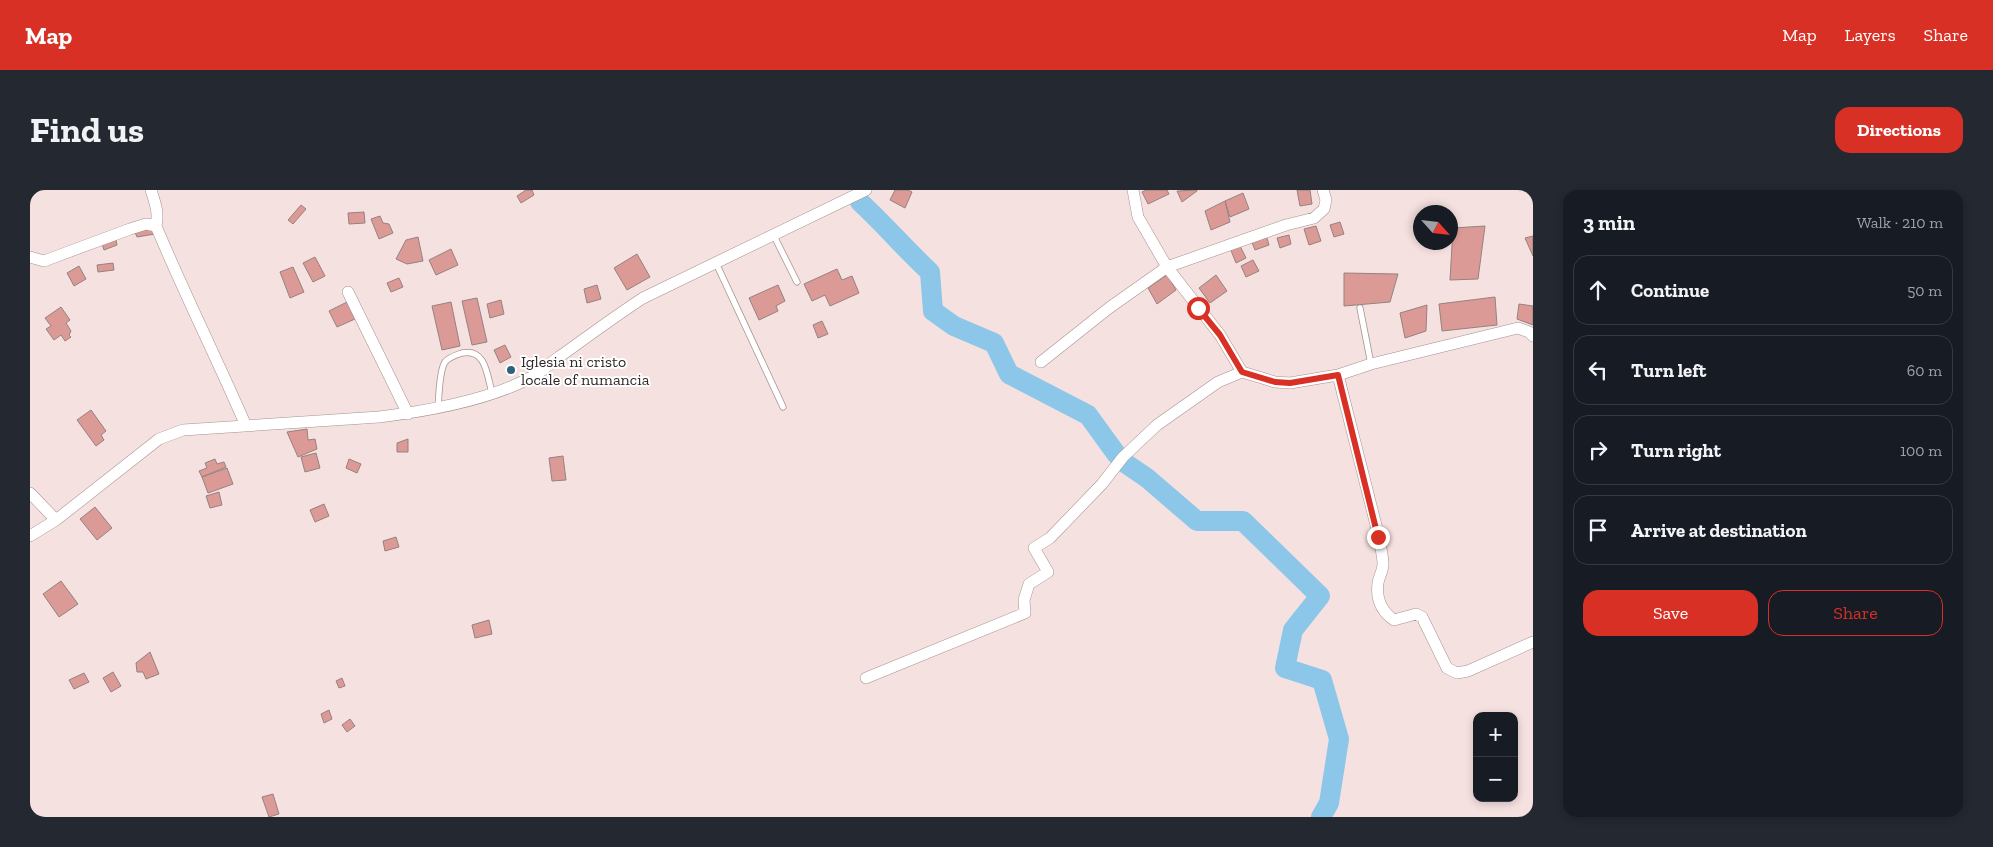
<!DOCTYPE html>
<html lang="en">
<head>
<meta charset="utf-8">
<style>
	:root { --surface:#171b24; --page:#242831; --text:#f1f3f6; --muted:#9ea1a6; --line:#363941; --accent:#d93025 }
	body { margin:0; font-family:"Zilla Slab",serif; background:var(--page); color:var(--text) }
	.controls { position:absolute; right:15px; bottom:15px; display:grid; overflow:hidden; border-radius:10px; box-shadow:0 2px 8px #0003 }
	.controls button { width:45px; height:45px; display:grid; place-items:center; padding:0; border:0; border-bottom:1px solid var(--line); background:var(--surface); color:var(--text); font:25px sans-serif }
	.compass { position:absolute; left:1383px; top:15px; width:45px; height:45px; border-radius:50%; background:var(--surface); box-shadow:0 2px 8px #0003; rotate:117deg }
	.stop { position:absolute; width:15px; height:15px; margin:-11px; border:4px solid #d93025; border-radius:50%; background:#fff }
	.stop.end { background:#d93025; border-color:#fff; box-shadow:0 1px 5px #0008 }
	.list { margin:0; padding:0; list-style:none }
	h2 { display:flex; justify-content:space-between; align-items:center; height:65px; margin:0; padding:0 20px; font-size:21px }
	h2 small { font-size:16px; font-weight:400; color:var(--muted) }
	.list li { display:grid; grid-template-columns:32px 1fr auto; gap:15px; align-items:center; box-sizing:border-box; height:70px; margin:0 10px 10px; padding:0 10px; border:1px solid var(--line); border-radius:15px }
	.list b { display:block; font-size:19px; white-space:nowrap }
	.list em { font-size:16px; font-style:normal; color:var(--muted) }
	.actions { display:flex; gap:10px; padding:15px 20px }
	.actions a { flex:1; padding:11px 0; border:1px solid var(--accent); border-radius:15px; text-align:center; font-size:18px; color:var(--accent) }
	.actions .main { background:var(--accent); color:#fff }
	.icon { flex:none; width:28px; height:28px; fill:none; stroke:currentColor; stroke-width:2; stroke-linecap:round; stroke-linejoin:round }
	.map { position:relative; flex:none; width:1503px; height:627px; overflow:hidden; border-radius:15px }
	header { display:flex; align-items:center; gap:30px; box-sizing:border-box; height:70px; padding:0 25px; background:var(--accent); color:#fff }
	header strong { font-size:24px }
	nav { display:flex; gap:28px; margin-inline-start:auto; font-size:18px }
	.intro { display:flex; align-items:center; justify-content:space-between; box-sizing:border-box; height:120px; padding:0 30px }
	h1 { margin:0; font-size:35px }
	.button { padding:12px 22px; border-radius:15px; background:var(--accent); color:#fff; font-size:18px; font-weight:700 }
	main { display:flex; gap:30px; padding:0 30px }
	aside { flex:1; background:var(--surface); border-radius:15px; box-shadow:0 2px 8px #0003 }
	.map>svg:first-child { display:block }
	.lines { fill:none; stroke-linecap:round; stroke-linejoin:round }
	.river { stroke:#8cc7ea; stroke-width:20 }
	.building { fill:#db9a95; stroke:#958280 }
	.service-casing { stroke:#a59290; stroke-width:7 }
	.minor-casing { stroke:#a59290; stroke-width:12 }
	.service { stroke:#fff; stroke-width:5.5 }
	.minor { stroke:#fff; stroke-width:11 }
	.route { stroke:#d93025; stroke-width:6 }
	.poi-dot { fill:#2d627e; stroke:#fff; stroke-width:2 }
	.labels { text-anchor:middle; stroke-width:4; stroke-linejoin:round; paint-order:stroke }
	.poi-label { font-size:16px; fill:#2e2726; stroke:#fff; text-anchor:start }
</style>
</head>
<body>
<header>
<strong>Map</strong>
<nav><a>Map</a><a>Layers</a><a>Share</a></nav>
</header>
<div class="intro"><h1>Find us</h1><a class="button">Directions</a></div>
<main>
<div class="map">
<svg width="1503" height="627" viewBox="0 0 1503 627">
	<rect width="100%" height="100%" fill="#f5e1df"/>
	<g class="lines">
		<path class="river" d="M830 12C855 35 876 60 900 82L903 121 924 136 964 153 979 184 1058 225 1087 265
			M1095 273 1117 288 1167 331H1213L1290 406 1263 440 1255 478 1292 490 1309 549 1299 613 1291 627"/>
	</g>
	<path class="building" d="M496 0H502L504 5 491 13 487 6Z
		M865 0H878L882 2 875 18 860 10Z
		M1116 0H1137L1139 4 1118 14 1112 2Z
		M1167 0V1L1152 12 1147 1Z
		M1267 0H1280L1282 14 1270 16Z
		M1213 3 1219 19 1200 27 1195 11Z
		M1195 11 1200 32 1181 40 1175 21Z
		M271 15 276 19 263 34 258 30Z
		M334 22 335 33 319 34 318 23Z
		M350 26 353 33 359 34 363 43 349 49 341 29Z
		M1310 32 1314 44 1304 47 1300 35Z
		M123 36 125 44 107 47 104 40Z
		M1286 36 1291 51 1279 55 1274 39Z
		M1455 36 1448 89 1420 90 1423 38Z
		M1236 45 1239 55 1225 60 1221 50Z
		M1259 45 1261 54 1250 58 1247 48Z
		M1503 46V66L1495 48Z
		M388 47 393 71 377 74 366 69 376 50Z
		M86 50 87 55 74 60 72 54Z
		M1209 54 1216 68 1206 73 1200 58Z
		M421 59 428 75 406 85 399 70Z
		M607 64 620 87 597 100 584 78Z
		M285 67 295 86 283 92 273 73Z
		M1223 70 1229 81 1216 87 1211 76Z
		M83 73 84 80 68 82 67 75Z
		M49 76 56 89 44 96 37 83Z
		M263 77 274 102 260 108 250 82Z
		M807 79 812 90 822 86 829 103 800 116 795 105 782 111 774 94Z
		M1314 83 1368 84 1360 112 1314 116Z
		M1137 85 1146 100 1127 114 1118 98Z
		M1186 85 1197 101 1180 113 1169 98Z
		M369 88 373 97 361 102 357 93Z
		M567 95 571 109 557 113 554 99Z
		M748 95 755 111 746 116 748 121 729 130 719 108Z
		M1465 107 1467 135 1412 141 1409 114Z
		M447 108 457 152 442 155 432 111Z
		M471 110 474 124 460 128 457 114Z
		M317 112 325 129 307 137 299 121Z
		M421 112 430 156 412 160 402 116Z
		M1489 114 1503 116V135L1487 129Z
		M1397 115 1396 141 1375 148 1370 123Z
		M31 117 40 130 36 133 41 141 39 145 41 147 35 151 31 145 24 150 16 139 21 136 15 128Z
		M792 131 798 144 788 148 783 135Z
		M475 155 481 167 470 173 464 160Z
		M61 220 76 241 71 245 74 250 66 256 47 230Z
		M277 239 278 250 285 249 287 259 268 267 257 242Z
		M378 249V262H367V253Z
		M286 263 290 278 275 282 271 267Z
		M533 266 536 290 522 291 519 268Z
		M185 269 187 274 194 272 196 277 172 287 169 281 177 278 175 273Z
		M319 269 331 274 327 283 316 278Z
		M197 278 203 294 178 303 172 287Z
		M189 302 192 315 180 318 176 306Z
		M294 314 299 326 285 332 280 320Z
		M65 317 82 338 67 350 50 329Z
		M366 347 369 357 355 361 353 351Z
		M31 391 48 414 29 427 13 404Z
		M459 430 462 444 445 448 442 435Z
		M120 462 129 484 116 489 113 482H107L106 473Z
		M83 482 91 496 81 502 73 488Z
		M54 483 59 492 44 499 39 490Z
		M312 488 315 496 309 498 306 491Z
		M299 520 302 529 294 533 291 524Z
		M320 529 325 536 317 542 312 535Z
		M243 604 249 624 239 627 232 607Z"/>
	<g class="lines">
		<g class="service-casing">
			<path id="service" d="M744 46 767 92
				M686 73 753 217
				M1330 118 1341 174
				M408 218C409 207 409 181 415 172 419 167 426 165 432 163 456 158 457 185 462 203"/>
		</g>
		<g class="minor-casing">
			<path id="minor" d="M121 0C125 13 129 22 126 36
				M1103 0 1108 27 1137 77 1190 145 1212 182
				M0 67 14 71 100 39 116 34 126 36C154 103 187 169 216 236
				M318 102 378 224
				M1011 172 1079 118 1137 77 1256 35 1284 28 1294 19 1296 10 1293 0
				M1308 185 1349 347C1350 356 1353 365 1353 374 1353 381 1349 386 1348 393 1346 408 1351 421 1364 430L1386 424 1392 427 1417 478 1427 483 1438 481 1503 452
				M0 303 26 330
				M0 346 26 330 129 249 153 240 349 227C398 221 465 209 507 184 515 179 521 172 529 167 557 147 584 127 613 108L836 0
				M836 488 995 423 994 410 999 394 1018 382 1004 358 1020 348 1072 294 1093 267 1127 235 1188 192 1212 182 1245 192 1260 193 1308 185 1341 174 1488 138 1499 142 1503 146"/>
		</g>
		<use href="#service" class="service"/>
		<use href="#minor" class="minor"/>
	</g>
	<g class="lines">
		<path class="route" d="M1168 118 1190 145 1212 182 1245 192 1260 193 1308 185 1348 347"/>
	</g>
	<circle class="poi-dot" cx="481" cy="180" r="5"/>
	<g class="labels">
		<g class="poi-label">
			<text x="491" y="177">Iglesia ni cristo<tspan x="491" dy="18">locale of numancia</tspan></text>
		</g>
	</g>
</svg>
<div class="controls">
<button>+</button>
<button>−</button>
</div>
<svg class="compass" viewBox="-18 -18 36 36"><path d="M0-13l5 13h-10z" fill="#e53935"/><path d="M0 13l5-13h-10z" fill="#9ea1a6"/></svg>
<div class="stop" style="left:1168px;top:118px"></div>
<div class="stop end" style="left:1348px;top:347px"></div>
</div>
<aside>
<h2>3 min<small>Walk · 210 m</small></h2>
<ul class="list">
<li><svg class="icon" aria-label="ahead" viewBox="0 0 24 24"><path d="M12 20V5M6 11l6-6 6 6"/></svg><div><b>Continue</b></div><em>50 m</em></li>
<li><svg class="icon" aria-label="left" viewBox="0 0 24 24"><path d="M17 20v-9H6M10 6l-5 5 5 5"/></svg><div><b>Turn left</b></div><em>60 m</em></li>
<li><svg class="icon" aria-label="right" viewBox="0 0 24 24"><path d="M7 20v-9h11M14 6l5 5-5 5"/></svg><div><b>Turn right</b></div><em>100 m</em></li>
<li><svg class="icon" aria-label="arrive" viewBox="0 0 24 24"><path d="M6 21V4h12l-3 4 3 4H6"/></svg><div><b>Arrive at destination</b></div></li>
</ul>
<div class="actions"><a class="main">Save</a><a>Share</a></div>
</aside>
</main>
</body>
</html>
